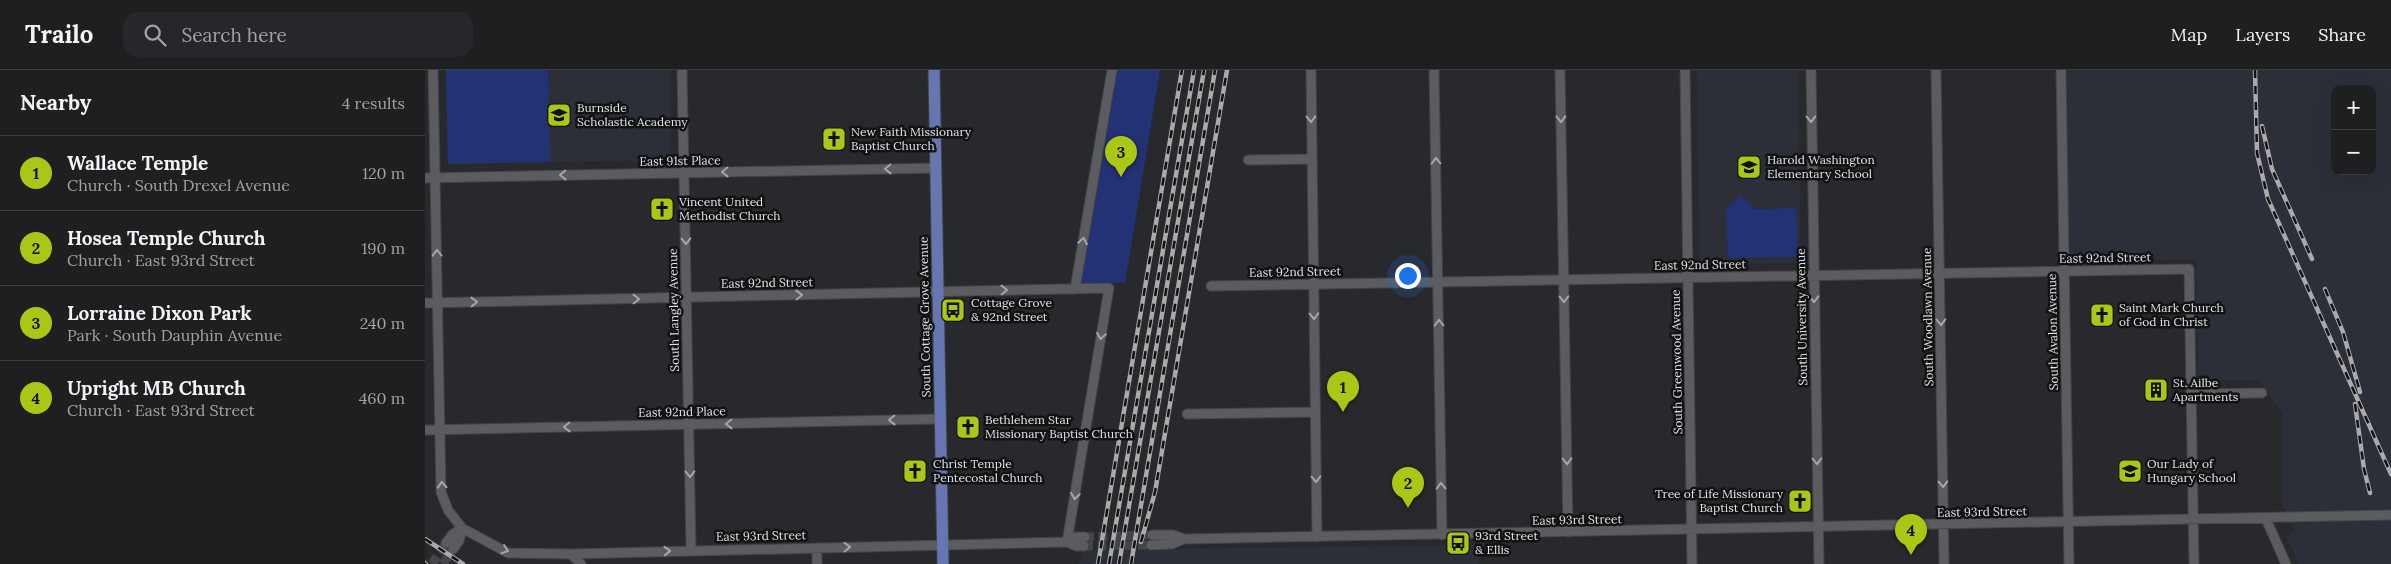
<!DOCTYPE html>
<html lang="en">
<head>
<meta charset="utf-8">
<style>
	:root { --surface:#1e1f21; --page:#26272a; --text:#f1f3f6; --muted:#a1a2a5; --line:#3c3d3f; --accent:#abc716 }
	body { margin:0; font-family:Lora,serif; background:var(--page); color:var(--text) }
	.controls { position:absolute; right:15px; top:15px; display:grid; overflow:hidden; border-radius:10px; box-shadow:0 5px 20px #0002 }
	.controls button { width:45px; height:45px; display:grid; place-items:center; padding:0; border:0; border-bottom:1px solid var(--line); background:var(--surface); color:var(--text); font:25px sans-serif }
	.you { position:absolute; left:982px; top:205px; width:18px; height:18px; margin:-12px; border:4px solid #fff; border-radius:50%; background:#1a73e8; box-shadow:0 0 0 8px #1a73e833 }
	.badge { display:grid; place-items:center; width:32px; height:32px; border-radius:50%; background:var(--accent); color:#111; font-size:16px; font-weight:700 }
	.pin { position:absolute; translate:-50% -41px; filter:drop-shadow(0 1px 2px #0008) }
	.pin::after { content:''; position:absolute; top:26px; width:18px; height:15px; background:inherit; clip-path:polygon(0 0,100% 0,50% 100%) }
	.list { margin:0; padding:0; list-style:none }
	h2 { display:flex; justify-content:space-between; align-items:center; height:65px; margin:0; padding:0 20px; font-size:21px }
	h2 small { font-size:16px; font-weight:400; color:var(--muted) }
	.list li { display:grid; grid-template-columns:32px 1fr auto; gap:15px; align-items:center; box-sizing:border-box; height:75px; padding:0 20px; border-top:1px solid var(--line) }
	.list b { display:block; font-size:19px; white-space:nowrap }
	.list p { margin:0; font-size:16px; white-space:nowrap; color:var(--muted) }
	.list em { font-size:16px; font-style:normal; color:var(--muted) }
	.icon { flex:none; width:28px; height:28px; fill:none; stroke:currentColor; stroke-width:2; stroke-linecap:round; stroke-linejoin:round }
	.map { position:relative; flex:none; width:1966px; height:494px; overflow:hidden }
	header { display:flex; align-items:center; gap:30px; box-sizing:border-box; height:70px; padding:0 25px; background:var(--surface); border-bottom:1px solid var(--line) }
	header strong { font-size:24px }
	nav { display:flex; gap:28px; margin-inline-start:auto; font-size:18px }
	.search { width:350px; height:45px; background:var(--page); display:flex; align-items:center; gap:12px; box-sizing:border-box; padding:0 18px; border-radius:15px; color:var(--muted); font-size:19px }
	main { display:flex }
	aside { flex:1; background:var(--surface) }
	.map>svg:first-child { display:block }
	.built { fill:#2c2f38; fill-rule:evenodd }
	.green { fill:#223275 }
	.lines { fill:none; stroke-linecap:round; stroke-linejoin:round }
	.minor-tunnel { stroke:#444548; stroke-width:9; stroke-dasharray:9 4.5; stroke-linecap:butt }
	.minor-casing { stroke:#424447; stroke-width:11 }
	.major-casing { stroke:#424447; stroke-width:13 }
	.minor { stroke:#5b5c60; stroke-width:9 }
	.major { stroke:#6576b2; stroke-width:11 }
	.rail-casing { stroke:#a9aaac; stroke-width:4.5 }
	.rail { stroke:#111213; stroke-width:2.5; stroke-dasharray:8; stroke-linecap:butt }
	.oneway { stroke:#a5a6a9 }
	.labels { text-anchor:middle; stroke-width:5; stroke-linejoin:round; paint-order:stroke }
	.poi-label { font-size:12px; fill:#e1e2e4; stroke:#111213; text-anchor:start }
	.street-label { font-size:12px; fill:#e1e2e4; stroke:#111213 }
</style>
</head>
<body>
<header>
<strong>Trailo</strong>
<div class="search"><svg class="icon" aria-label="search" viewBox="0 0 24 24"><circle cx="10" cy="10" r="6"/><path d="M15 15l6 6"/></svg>Search here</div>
<nav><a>Map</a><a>Layers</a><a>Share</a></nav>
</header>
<main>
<aside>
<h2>Nearby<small>4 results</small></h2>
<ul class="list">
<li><span class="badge">1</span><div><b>Wallace Temple</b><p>Church · South Drexel Avenue</p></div><em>120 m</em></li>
<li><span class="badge">2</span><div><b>Hosea Temple Church</b><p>Church · East 93rd Street</p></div><em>190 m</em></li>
<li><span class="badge">3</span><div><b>Lorraine Dixon Park</b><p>Park · South Dauphin Avenue</p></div><em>240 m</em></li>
<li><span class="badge">4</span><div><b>Upright MB Church</b><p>Church · East 93rd Street</p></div><em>460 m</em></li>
</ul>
</aside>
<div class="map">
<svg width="1966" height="494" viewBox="0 0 1966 494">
	<rect width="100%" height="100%" fill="#28292c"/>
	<path class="built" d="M21 0H245L246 90 23 94Z
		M1272 0H1373L1376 193 1275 195Z
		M1641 0H1966V494H1873L1862 467 1870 460 1857 436V343L1834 310H1773L1771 189 1643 193ZM1910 19H1947V101H1910Z
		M1054 475V494H654L657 480Z"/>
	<path class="green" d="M21 0H123L125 92 23 94Z
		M692 0H735L700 213 655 214Z
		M1316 125 1329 139 1371 138 1373 187 1303 188 1301 138Z"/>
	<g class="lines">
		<path class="minor-tunnel" d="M660 467 727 465
			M659 476 726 475
			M7 494 21 473
			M18 494 28 479"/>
		<g class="minor-casing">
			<path id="minor" d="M8 0 16 422 23 440 37 458 83 483 146 484 642 472 651 467H660
				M257 0 266 480
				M886 0 892 467
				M1009 0 1017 465
				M1135 0 1143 462
				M1260 0 1267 494
				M1386 0 1394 494
				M1511 0 1519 494
				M1636 0 1644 494
				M823 90 887 89
				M0 108 511 98
				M786 216 1764 199 1769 494
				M650 219 687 0
				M0 233 684 218 642 472
				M1767 324 1837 323
				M762 344 890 342
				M0 360 515 349
				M1841 449 1861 494
				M727 465H748L759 469
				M642 472 651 476H659
				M21 473 27 465 37 458
				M726 475 747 474 759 469 1966 445
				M392 478V494
				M28 479 34 471 37 458
				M146 484 156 494"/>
		</g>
		<g class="major-casing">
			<path id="major" d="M509 0 518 494"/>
		</g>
		<use href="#minor" class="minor"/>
		<use href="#major" class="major"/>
		<g class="rail-casing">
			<path id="rail" d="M1830 0 1832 83 1843 129 1966 404
				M1837 56 1847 99 1887 189
				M1900 219 1918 262 1935 322
				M1930 334 1939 399 1945 423
				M0 469 38 494
				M716 472 730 422 802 0
				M0 493 1 494
				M673 494 757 0
				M684 494 769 0
				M694 494 779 0
				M706 494 790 0"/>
		</g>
		<use href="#rail" class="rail"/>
	</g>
	<defs><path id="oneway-chevron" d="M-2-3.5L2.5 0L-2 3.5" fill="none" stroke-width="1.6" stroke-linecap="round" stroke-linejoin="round" transform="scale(1.25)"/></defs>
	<g class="oneway">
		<use href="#oneway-chevron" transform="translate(886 49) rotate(89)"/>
		<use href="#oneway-chevron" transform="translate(1136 49) rotate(89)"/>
		<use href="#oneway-chevron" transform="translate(1386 49) rotate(89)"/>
		<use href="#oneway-chevron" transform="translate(1011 91) rotate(-91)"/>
		<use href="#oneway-chevron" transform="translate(463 99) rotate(179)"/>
		<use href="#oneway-chevron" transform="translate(300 102) rotate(179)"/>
		<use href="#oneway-chevron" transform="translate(138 105) rotate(179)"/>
		<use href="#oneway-chevron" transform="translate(261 171) rotate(89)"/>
		<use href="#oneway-chevron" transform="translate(658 171) rotate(-80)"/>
		<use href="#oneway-chevron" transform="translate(12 183) rotate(-91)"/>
		<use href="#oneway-chevron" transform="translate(579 220) rotate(-1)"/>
		<use href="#oneway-chevron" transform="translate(374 225) rotate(-1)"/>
		<use href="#oneway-chevron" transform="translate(211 229) rotate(-1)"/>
		<use href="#oneway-chevron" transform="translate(1139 229) rotate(89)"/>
		<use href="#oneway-chevron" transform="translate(1389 229) rotate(89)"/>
		<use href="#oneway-chevron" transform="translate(49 232) rotate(-1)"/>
		<use href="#oneway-chevron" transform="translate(889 246) rotate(89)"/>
		<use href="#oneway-chevron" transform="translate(1516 252) rotate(89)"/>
		<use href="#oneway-chevron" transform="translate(1014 253) rotate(-91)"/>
		<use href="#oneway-chevron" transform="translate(676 266) rotate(99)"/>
		<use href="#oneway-chevron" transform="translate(467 350) rotate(179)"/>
		<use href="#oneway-chevron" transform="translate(304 354) rotate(179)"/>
		<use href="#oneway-chevron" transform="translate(142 357) rotate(179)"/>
		<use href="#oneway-chevron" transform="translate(1142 391) rotate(89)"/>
		<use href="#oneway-chevron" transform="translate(1392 391) rotate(89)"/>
		<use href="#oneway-chevron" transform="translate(265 404) rotate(89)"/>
		<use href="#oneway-chevron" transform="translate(891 409) rotate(89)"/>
		<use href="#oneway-chevron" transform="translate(1518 414) rotate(89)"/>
		<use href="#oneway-chevron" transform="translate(17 415) rotate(-93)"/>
		<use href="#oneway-chevron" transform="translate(1016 416) rotate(-91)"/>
		<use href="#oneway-chevron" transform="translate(650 426) rotate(99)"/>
		<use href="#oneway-chevron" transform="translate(422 477) rotate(-2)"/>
		<use href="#oneway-chevron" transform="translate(80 480) rotate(19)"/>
		<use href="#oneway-chevron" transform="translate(242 481) rotate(-2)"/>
	</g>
	<defs>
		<g id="school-square" transform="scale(1.25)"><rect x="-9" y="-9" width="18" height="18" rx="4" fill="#abc716" stroke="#111213"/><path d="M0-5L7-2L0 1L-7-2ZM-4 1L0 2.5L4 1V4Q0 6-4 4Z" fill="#111"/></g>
		<g id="church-square" transform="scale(1.25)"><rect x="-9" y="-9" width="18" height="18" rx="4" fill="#abc716" stroke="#111213"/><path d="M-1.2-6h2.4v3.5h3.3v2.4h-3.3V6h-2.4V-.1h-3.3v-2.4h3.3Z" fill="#111"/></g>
		<g id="bus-square" transform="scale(1.25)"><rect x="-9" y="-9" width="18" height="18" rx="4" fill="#abc716" stroke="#111213"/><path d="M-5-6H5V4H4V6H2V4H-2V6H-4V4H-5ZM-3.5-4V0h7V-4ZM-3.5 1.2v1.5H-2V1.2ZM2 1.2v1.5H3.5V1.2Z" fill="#111"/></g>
		<g id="building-square" transform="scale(1.25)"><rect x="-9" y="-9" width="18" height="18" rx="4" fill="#abc716" stroke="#111213"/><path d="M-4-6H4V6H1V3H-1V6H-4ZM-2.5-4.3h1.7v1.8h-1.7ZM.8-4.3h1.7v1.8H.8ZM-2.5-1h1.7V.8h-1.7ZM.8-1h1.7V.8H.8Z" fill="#111"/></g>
	</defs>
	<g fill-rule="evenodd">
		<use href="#school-square" x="134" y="45"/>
		<use href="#church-square" x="409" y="69"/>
		<use href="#school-square" x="1324" y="97"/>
		<use href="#church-square" x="237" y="139"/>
		<use href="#bus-square" x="528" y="240"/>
		<use href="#church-square" x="1677" y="245"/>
		<use href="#building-square" x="1731" y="320"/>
		<use href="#church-square" x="543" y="357"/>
		<use href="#church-square" x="490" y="401"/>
		<use href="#school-square" x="1705" y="401"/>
		<use href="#church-square" x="1375" y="431"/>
		<use href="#bus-square" x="1033" y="473"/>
	</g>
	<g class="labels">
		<g class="poi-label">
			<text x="152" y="42">Burnside<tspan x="152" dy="14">Scholastic Academy</tspan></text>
			<text x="426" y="66">New Faith Missionary<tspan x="426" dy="14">Baptist Church</tspan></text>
			<text x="1342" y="94">Harold Washington<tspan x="1342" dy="14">Elementary School</tspan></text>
			<text x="254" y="136">Vincent United<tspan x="254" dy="14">Methodist Church</tspan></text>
			<text x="546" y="237">Cottage Grove<tspan x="546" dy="14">&amp; 92nd Street</tspan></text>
			<text x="1694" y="242">Saint Mark Church<tspan x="1694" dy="14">of God in Christ</tspan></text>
			<text x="1748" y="317">St. Ailbe<tspan x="1748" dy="14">Apartments</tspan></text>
			<text x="560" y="354">Bethlehem Star<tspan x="560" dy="14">Missionary Baptist Church</tspan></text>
			<text x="508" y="398">Christ Temple<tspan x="508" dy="14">Pentecostal Church</tspan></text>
			<text x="1722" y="398">Our Lady of<tspan x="1722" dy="14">Hungary School</tspan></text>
			<text x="1358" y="428" text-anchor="end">Tree of Life Missionary<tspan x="1358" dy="14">Baptist Church</tspan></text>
			<text x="1050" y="470">93rd Street<tspan x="1050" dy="14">&amp; Ellis</tspan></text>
		</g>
		<g class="street-label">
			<text transform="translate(255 91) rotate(-1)" y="4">East 91st Place</text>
			<text transform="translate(1680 188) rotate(-1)" y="4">East 92nd Street</text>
			<text transform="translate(1275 195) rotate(-1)" y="4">East 92nd Street</text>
			<text transform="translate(870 202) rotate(-1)" y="4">East 92nd Street</text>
			<text transform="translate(342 213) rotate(-1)" y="4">East 92nd Street</text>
			<text transform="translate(249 240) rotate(-91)" y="4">South Langley Avenue</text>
			<text transform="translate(500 247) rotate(-91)" y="4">South Cottage Grove Avenue</text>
			<text transform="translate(1377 247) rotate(-91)" y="4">South University Avenue</text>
			<text transform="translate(1503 247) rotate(-91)" y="4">South Woodlawn Avenue</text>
			<text transform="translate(1628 262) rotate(-91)" y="4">South Avalon Avenue</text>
			<text transform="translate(1252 292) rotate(-91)" y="4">South Greenwood Avenue</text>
			<text transform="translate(257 342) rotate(-1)" y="4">East 92nd Place</text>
			<text transform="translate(1557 442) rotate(-1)" y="4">East 93rd Street</text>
			<text transform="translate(1152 450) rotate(-1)" y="4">East 93rd Street</text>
			<text transform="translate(336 466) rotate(-1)" y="4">East 93rd Street</text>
		</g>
	</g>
</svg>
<div class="controls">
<button>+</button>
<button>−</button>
</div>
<div class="you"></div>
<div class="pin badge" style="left:918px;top:342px">1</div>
<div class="pin badge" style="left:983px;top:438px">2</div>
<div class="pin badge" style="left:696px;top:107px">3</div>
<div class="pin badge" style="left:1486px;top:485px">4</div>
</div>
</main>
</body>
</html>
